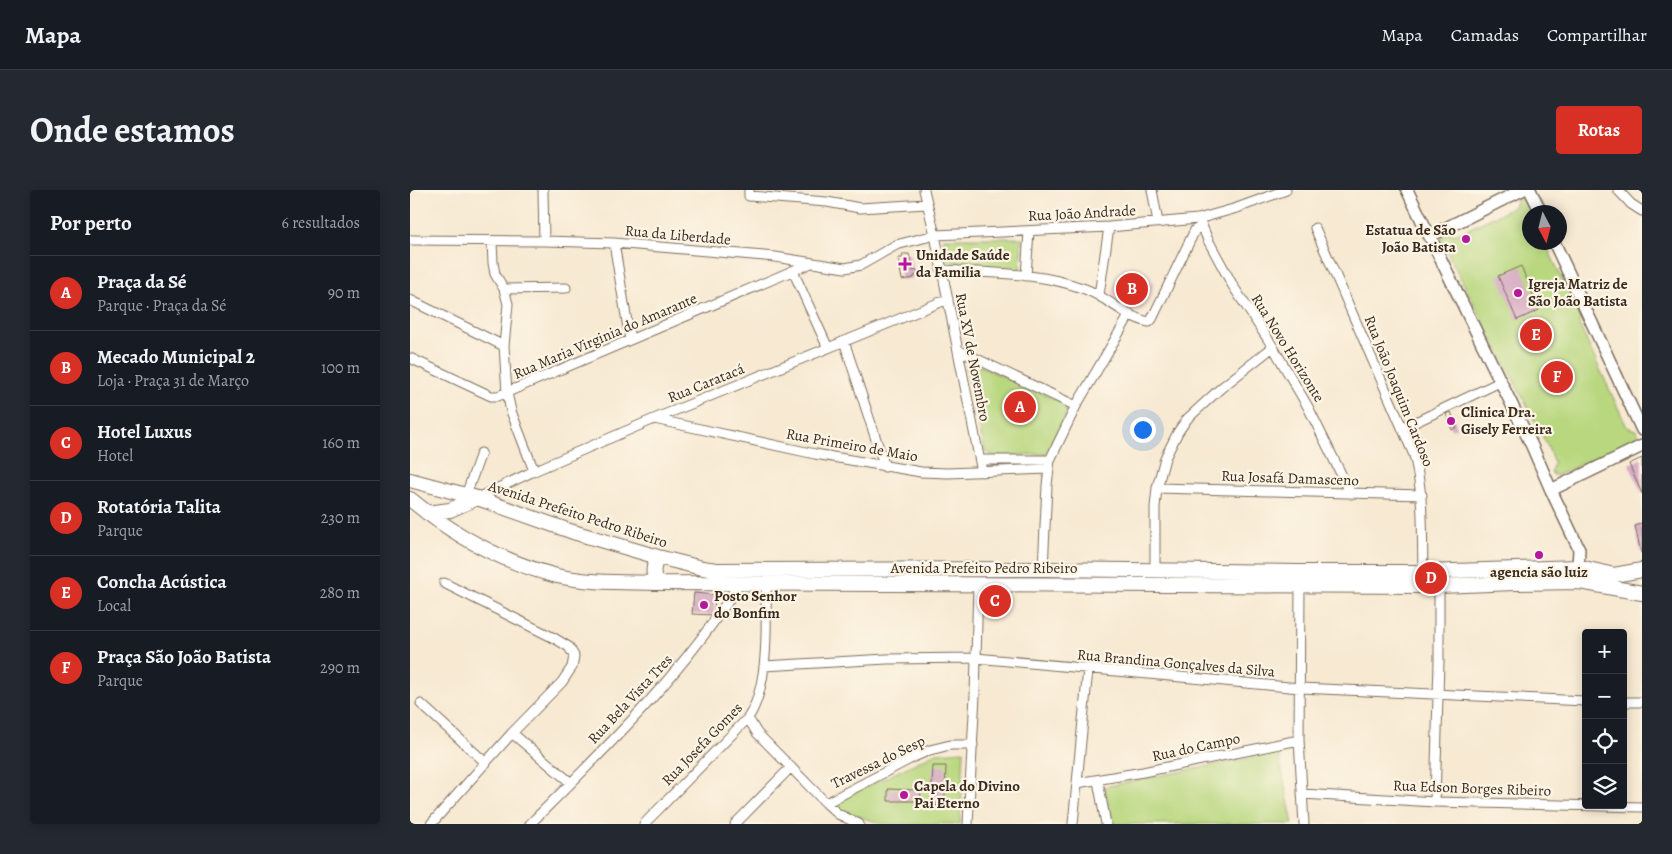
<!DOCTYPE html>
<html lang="pt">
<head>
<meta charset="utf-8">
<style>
	:root { --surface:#171b24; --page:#242831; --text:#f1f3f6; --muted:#9ea1a6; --line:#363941; --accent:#d93025 }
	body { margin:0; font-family:Alegreya,serif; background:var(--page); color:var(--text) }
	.controls { position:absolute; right:15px; bottom:15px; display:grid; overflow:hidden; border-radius:5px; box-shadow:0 2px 12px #0003 }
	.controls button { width:45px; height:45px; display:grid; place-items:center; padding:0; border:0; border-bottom:1px solid var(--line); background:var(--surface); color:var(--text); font:25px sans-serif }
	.compass { position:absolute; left:1112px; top:15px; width:45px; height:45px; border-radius:50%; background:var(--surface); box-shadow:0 2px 12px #0003; rotate:173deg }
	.you { position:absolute; left:732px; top:239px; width:18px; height:18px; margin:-12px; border:4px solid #fff; border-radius:50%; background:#1a73e8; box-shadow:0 0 0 8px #1a73e833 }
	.badge { display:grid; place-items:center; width:32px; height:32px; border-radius:50%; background:var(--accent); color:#fff; font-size:16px; font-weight:700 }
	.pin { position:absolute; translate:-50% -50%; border:2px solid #fff; box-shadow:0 1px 5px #0006 }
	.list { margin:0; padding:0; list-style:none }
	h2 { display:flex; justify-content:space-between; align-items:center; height:65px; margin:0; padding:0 20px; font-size:21px }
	h2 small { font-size:16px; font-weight:400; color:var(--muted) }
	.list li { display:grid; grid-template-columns:32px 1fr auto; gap:15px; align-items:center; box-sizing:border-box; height:75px; padding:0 20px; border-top:1px solid var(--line) }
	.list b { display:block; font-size:19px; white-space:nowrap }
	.list p { margin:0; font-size:16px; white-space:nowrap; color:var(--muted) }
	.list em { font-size:16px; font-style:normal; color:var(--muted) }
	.icon { flex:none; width:28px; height:28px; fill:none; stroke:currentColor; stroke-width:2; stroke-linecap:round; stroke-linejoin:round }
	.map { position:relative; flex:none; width:1232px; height:634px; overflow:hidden; border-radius:5px }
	header { display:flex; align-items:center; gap:30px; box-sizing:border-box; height:70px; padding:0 25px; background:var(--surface); border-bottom:1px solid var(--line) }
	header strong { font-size:24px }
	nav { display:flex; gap:28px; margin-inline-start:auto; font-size:18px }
	.intro { display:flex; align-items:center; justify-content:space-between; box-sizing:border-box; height:120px; padding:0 30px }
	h1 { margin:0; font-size:35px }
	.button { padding:12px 22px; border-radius:5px; background:var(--accent); color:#fff; font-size:18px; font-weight:700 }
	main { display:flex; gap:30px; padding:0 30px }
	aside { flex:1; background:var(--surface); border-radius:5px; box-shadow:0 2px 12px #0003 }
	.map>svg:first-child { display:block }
	.built { fill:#f7cfd0 }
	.green { fill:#b8d77e; stroke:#7a804e }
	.building { fill:#d5a8c2 }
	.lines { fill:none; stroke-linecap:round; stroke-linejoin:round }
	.minor-casing { stroke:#7d6d5d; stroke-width:11 }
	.tertiary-casing { stroke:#7d6d5d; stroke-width:14 }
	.secondary-casing { stroke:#7d6d5d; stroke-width:16 }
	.minor { stroke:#fff; stroke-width:9 }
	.tertiary { stroke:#fff; stroke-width:11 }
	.secondary { stroke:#fff; stroke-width:14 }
	.poi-dot { fill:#b5179e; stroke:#fcf5e5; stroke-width:2 }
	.labels { text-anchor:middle; stroke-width:4.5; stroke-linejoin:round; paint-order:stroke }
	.street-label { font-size:15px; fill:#3b2a1e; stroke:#fcf5e5 }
	.poi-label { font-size:15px; font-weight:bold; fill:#3b2a1e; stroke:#fcf5e5; text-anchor:start }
</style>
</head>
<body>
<header>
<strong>Mapa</strong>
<nav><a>Mapa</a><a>Camadas</a><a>Compartilhar</a></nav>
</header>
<div class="intro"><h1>Onde estamos</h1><a class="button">Rotas</a></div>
<main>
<aside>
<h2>Por perto<small>6 resultados</small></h2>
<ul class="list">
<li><span class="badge">A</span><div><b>Praça da Sé</b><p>Parque · Praça da Sé</p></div><em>90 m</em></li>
<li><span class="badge">B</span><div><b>Mecado Municipal 2</b><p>Loja · Praça 31 de Março</p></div><em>100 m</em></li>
<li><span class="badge">C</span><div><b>Hotel Luxus</b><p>Hotel</p></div><em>160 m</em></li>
<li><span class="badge">D</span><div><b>Rotatória Talita</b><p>Parque</p></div><em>230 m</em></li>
<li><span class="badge">E</span><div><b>Concha Acústica</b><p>Local</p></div><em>280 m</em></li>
<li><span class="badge">F</span><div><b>Praça São João Batista</b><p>Parque</p></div><em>290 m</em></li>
</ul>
</aside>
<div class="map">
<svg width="1232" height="634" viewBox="0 0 1232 634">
	<rect width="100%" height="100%" fill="#fcf5e5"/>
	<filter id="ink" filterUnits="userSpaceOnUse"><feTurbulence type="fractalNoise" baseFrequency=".02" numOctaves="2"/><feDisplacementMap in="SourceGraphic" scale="10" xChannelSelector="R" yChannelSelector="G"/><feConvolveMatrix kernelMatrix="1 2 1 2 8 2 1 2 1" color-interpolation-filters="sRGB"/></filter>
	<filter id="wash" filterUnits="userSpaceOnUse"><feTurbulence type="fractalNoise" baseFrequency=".0096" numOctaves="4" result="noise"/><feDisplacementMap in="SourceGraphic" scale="20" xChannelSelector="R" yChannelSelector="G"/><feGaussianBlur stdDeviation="1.12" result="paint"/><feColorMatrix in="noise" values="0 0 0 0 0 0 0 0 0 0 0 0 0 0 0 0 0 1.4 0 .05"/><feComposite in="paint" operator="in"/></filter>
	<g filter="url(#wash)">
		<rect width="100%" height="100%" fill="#f7e9d2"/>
		<path class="built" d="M714 77 745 93 731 121 700 104Z"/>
		<path class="green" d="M1112 8 1115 9 1121 22H1120V52L1135 53 1164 113 1171 125 1169 133 1170 137 1217 237 1226 240 1228 244 1224 251 1148 285H1143L1141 281 1144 273 1138 257 1031 50 1033 45 1039 42 1046 45 1104 17 1106 10Z
			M533 48H612L610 81 534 71Z
			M559 173H563L654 213 657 222 636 264 584 266 575 262 556 176Z
			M554 561 550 634H472L430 620 428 611 526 563Z
			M868 562 883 634H703L694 597Z"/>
		<g id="blocks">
			<path class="building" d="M492 64H499L503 81 507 80 508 85 504 86V88L492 90 488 68H493Z
				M1111 76 1129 120 1107 130 1088 86Z
				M1127 134 1139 138 1136 143 1140 146 1137 150 1133 153 1119 157V152L1112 151 1116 139 1120 141 1126 138Z
				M1041 222 1047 237 1042 240 1036 224Z
				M1232 268V304L1219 274Z
				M1232 333V363H1231L1225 336Z
				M576 402 594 403V420L576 419Z
				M284 403 305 405 304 425 282 424Z
				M523 576H536L535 608H538L537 613 534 612V616L521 615Z
				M505 597 511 598 510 614H506V611H478V599L505 600Z"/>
		</g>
	</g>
	<g filter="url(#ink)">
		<use href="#blocks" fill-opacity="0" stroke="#7d6d5d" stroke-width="1"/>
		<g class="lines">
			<g class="minor-casing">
				<path id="minor" d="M133 0 134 51
					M339 0V6L417 12 450 18 517 14
					M514 0 525 45 572 282
					M742 0 748 32
					M1208 0 1221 14 1232 21
					M790 31 798 50 823 96 863 157 898 217 941 304
					M905 38 1004 265C1014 304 1012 342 1013 382
					M0 50 134 51 204 53 365 67 435 78 451 75 486 55 525 45 699 37 788 29 827 18 876 0
					M82 51 83 73 85 84 94 99 98 114 94 156 97 203 101 221 124 281
					M204 53 220 150
					M531 80C579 83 630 82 675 99 697 107 715 127 739 132L742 129 785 40 792 36
					M383 81 418 158
					M616 86 619 41
					M94 99 156 98
					M689 105 699 37
					M0 110 94 156
					M434 151 475 277
					M548 160 666 216
					M0 168 81 206H88L401 73
					M244 229 405 264 511 282 538 283 638 279
					M993 238 1092 191
					M570 270H640
					M747 298 1012 305
					M56 305 71 263
					M67 308 124 281 244 229 538 109
					M633 379 637 295 640 270 666 216 720 124
					M745 380V317L747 298 755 268 768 242 777 229 811 198 863 157
					M890 396 889 550 894 634
					M354 476 477 469 566 468 890 498 1176 511
					M1213 512H1232
					M11 514 76 573
					M338 528 347 543 416 613 428 624 449 634
					M102 543 161 593
					M688 591 696 634
					M667 593 733 582 889 550
					M892 604 1025 612 1232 617
					M1025 612 1029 471V396
					M416 613 504 567 520 560 540 555H563
					M21 634 102 543 152 492 162 477 164 466 159 457 144 448 34 393
					M120 634C195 559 273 484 329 394
					M234 634 338 528C360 495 356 433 356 393
					M325 634 381 577
					M558 634 565 505 568 395
					M663 634 678 479"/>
			</g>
			<g class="tertiary-casing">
				<path id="tertiary" d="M997 0 1122 256 1141 300 1169 359 1168 377
					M1120 0 1131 22
					M1020 46 1112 0
					M1144 52 1232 240
					M1141 300 1232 256"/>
			</g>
			<g class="secondary-casing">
				<path id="secondary" d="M0 290 67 308 163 342 248 367 292 378 307 380 633 379 887 382H1013L1168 377
					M0 309C42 344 93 372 147 386 179 393 213 392 246 393L1029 396 1105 393 1170 392C1176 390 1178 385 1176 380L1170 377 1165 379 1162 382 1163 387 1168 392
					M17 323 40 320 67 308
					M1170 377 1204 385 1232 380
					M1170 392 1232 403
					M246 393C242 383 243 376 248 367"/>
			</g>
			<use href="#minor" class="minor"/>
			<use href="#tertiary" class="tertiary"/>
			<use href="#secondary" class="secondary"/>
		</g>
	</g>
	<g class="poi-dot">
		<circle cx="1056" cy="49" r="5"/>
		<path d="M492.5 66.5h5v5h5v5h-5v5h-5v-5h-5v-5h5z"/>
		<circle cx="1108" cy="103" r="5"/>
		<circle cx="1041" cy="231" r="5"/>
		<circle cx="1129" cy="365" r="5"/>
		<circle cx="294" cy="415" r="5"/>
		<circle cx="494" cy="605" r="5"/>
	</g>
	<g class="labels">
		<g class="street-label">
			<text transform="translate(672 23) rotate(-3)" y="5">Rua João Andrade</text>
			<text transform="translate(268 45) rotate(5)" y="5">Rua da Liberdade</text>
			<text transform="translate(195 146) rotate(-23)" y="5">Rua Maria Virginia do Amarante</text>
			<text transform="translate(878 158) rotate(58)" y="5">Rua Novo Horizonte</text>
			<text transform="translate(563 167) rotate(79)" y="5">Rua XV de Novembro</text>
			<text transform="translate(296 193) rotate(-22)" y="5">Rua Caratacá</text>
			<text transform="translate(989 201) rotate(68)" y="5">Rua João Joaquim Cardoso</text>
			<text transform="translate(442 255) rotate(10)" y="5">Rua Primeiro de Maio</text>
			<text transform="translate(880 288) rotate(2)" y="5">Rua Josafá Damasceno</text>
			<text transform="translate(168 324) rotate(18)" y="5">Avenida Prefeito Pedro Ribeiro</text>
			<text x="574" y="383">Avenida Prefeito Pedro Ribeiro</text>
			<text transform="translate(766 473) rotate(5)" y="5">Rua Brandina Gonçalves da Silva</text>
			<text transform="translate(220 509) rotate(-47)" y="5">Rua Bela Vista Tres</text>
			<text transform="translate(292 554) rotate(-46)" y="5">Rua Josefa Gomes</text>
			<text transform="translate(786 557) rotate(-12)" y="5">Rua do Campo</text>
			<text transform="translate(468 572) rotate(-26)" y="5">Travessa do Sesp</text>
			<text transform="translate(1062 598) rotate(2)" y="5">Rua Edson Borges Ribeiro</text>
		</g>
		<g class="poi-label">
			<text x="1046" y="45" text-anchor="end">Estatua de São<tspan x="1046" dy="17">João Batista</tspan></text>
			<text x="506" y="70">Unidade Saúde<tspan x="506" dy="17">da Familia</tspan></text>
			<text x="1118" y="99">Igreja Matriz de<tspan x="1118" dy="17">São João Batista</tspan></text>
			<text x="1051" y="227">Clinica Dra.<tspan x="1051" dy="17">Gisely Ferreira</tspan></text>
			<text x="1129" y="387" text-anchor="middle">agencia são luiz</text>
			<text x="304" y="411">Posto Senhor<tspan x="304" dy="17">do Bonfim</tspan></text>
			<text x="504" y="601">Capela do Divino<tspan x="504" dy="17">Pai Eterno</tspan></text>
		</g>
	</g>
</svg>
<div class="controls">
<button>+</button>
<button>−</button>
<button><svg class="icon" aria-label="locate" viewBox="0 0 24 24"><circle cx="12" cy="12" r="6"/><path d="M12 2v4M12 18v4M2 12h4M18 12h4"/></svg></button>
<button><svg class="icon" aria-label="layers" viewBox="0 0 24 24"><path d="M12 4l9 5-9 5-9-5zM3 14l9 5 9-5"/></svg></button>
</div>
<svg class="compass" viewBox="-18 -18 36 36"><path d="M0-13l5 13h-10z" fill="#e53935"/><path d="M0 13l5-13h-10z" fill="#9ea1a6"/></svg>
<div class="you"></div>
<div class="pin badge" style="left:610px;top:217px">A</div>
<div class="pin badge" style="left:722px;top:99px">B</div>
<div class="pin badge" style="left:585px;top:411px">C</div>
<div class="pin badge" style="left:1021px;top:388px">D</div>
<div class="pin badge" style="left:1126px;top:145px">E</div>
<div class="pin badge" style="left:1147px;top:187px">F</div>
</div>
</main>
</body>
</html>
